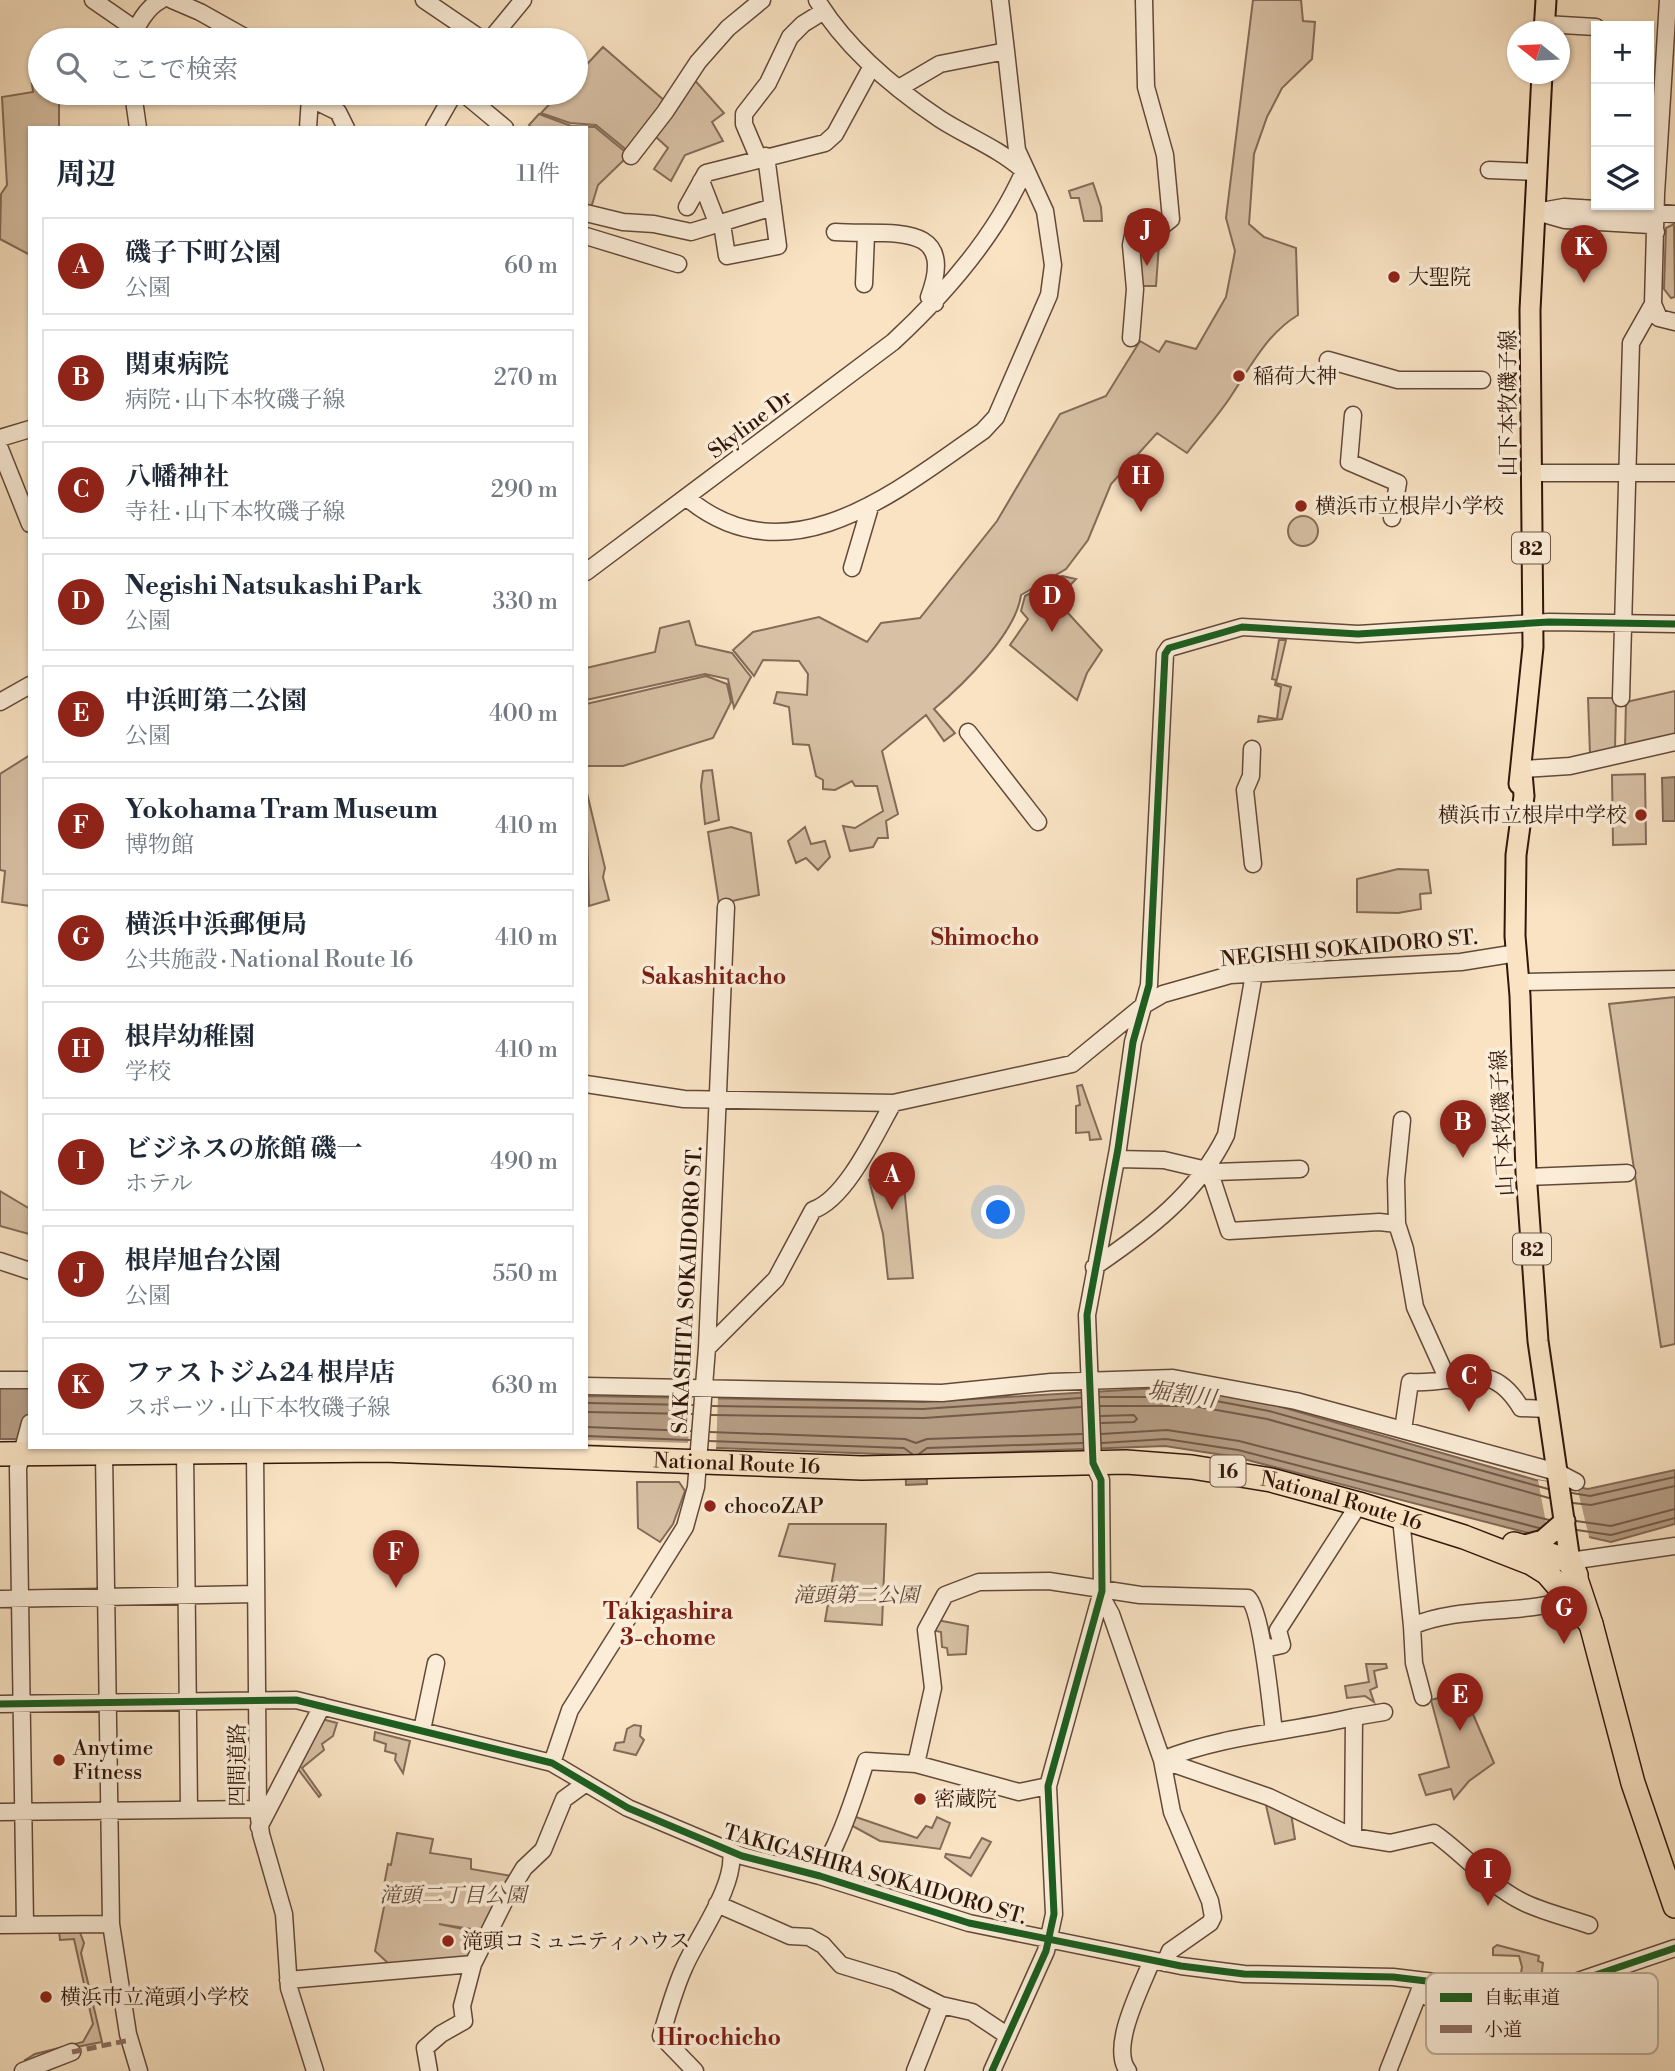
<!DOCTYPE html>
<html lang="ja">
<head>
<meta charset="utf-8">
<style>
	:root { --surface:#fff; --page:#f6f6f7; --text:#1f2937; --muted:#747a83; --line:#e0e1e3; --accent:#8f2418 }
	body { margin:0; font-family:"Libre Bodoni","Noto Serif JP",serif; background:var(--page); color:var(--text) }
	.controls { position:absolute; right:21px; top:21px; display:grid; overflow:hidden; border-radius:0px; box-shadow:0 2px 5px #0004 }
	.controls button { width:63px; height:63px; display:grid; place-items:center; padding:0; border:0; border-bottom:2px solid var(--line); background:var(--surface); color:var(--text); font:35px sans-serif }
	.compass { position:absolute; left:1507px; top:21px; width:63px; height:63px; border-radius:50%; background:var(--surface); box-shadow:0 2px 5px #0004; rotate:288deg }
	.you { position:absolute; left:999px; top:1213px; width:24px; height:24px; margin:-18px; border:5px solid #fff; border-radius:50%; background:#1a73e8; box-shadow:0 0 0 10px #1a73e833 }
	.badge { display:grid; place-items:center; width:46px; height:46px; border-radius:50%; background:var(--accent); color:#fff; font-size:23px; font-weight:700 }
	.pin { position:absolute; translate:-50% -58px; filter:drop-shadow(0 2px 4px #0008) }
	.pin::after { content:''; position:absolute; top:37px; width:24px; height:21px; background:inherit; clip-path:polygon(0 0,100% 0,50% 100%) }
	.list { margin:0; padding:0; list-style:none }
	h2 { display:flex; justify-content:space-between; align-items:center; height:91px; margin:0; padding:0 28px; font-size:30px }
	h2 small { font-size:23px; font-weight:400; color:var(--muted) }
	.list li { display:grid; grid-template-columns:46px 1fr auto; gap:21px; align-items:center; box-sizing:border-box; height:98px; margin:0 14px 14px; padding:0 14px; border:2px solid var(--line); border-radius:0px }
	.list b { display:block; font-size:26px; white-space:nowrap }
	.list p { margin:0; font-size:23px; white-space:nowrap; color:var(--muted) }
	.list em { font-size:23px; font-style:normal; color:var(--muted) }
	.icon { flex:none; width:38px; height:38px; fill:none; stroke:currentColor; stroke-width:2; stroke-linecap:round; stroke-linejoin:round }
	.map { position:relative; flex:none; width:1675px; height:2071px; overflow:hidden }
	.search { position:absolute; background:var(--surface); box-shadow:0 2px 5px #0004; left:28px; top:28px; width:560px; height:77px; display:flex; align-items:center; gap:18px; box-sizing:border-box; padding:0 24px; border-radius:38px; color:var(--muted); font-size:26px }
	.panel { position:absolute; background:var(--surface); box-shadow:0 2px 5px #0004; left:28px; top:126px; width:560px; height:1323px; border-radius:0px }
	.map>svg:first-child { display:block }
	.green { fill:#d7c0a4; stroke:#846b58; stroke-width:2 }
	.water { fill:#b59d84; stroke:#806754; stroke-width:2 }
	.pier { fill:#f9e3c3 }
	.lines { fill:none; stroke-linecap:round; stroke-linejoin:round }
	.shore { stroke:#735a48; stroke-width:2 }
	.minor-casing { stroke:#634939; stroke-width:19 }
	.major-casing { stroke:#31160b; stroke-width:23 }
	.highway-casing { stroke:#31160b; stroke-width:26 }
	.minor { stroke:#fbedd8; stroke-width:16 }
	.major { stroke:#f9e3c3; stroke-width:19 }
	.highway { stroke:#f9e3c3; stroke-width:23 }
	.quiet { stroke:#8d6e63; stroke-width:5; stroke-dasharray:10 5; stroke-linecap:butt }
	.cycleway-casing { stroke:#fbedd8; stroke-width:11 }
	.cycleway { stroke:#1b5e20; stroke-width:7 }
	.poi-dot { fill:#8f2418; stroke:#fbedd8; stroke-width:2.5 }
	.labels { text-anchor:middle; stroke-width:7; stroke-linejoin:round; paint-order:stroke }
	.shield { fill:#fbedd8; stroke:#6e5648; stroke-width:2 }
	.shield-label { font-size:19px; font-weight:bold; fill:#31160b }
	.poi-label { font-size:21px; fill:#31160b; stroke:#fbedd8; text-anchor:start }
	.street-label { font-size:21px; fill:#31160b; stroke:#fbedd8 }
	.park-label { font-size:21px; font-style:italic; fill:#634939; stroke:#fbedd8 }
	.neighbourhood-label { font-size:23px; font-weight:bold; fill:#7a1f14; stroke:#fbedd8 }
	.water-label { font-size:23px; font-style:italic; fill:#664c3b; stroke:#fbedd8 }
	.key { fill:#fbedd8; stroke:#beac9a; stroke-width:2 }
	.key-label { font-size:19px; fill:#31160b }
</style>
</head>
<body>
<div class="map">
<svg width="1675" height="2071" viewBox="0 0 1675 2071">
	<rect width="100%" height="100%" fill="#f9e3c3"/>
	<filter id="stains"><feTurbulence type="fractalNoise" baseFrequency=".00286" numOctaves="4"/><feColorMatrix values="0 0 0 0 .2 0 0 0 0 .09 0 0 0 0 .02 0 0 0 .5 -.17"/></filter>
	<radialGradient id="worn" r=".72"><stop offset=".6" stop-color="#630" stop-opacity="0"/><stop offset="1" stop-color="#630" stop-opacity=".3"/></radialGradient>
	<path class="green" d="M1253 0H1301L1303 21 1315 22 1312 59 1282 88 1267 117 1254 154 1249 224 1264 237 1296 248 1298 315C1268 333 1252 364 1233 393 1220 414 1202 433 1187 453L1157 433 1111 484 1088 540 1066 569 1021 595C1016 633 963 685 934 709L955 733 944 741 926 715 882 751 898 814 886 821 888 838H878L873 847 850 851 843 826 855 828 883 811 877 786H855L852 781 835 790 823 789V780L816 776 809 745 793 744 789 707 774 703 777 692 807 695 808 674 799 661 763 660 754 676 733 650 753 632 819 617 867 642 881 623 920 618 997 521 1060 414 1106 396 1140 341 1159 352 1166 341 1196 349 1226 297 1235 251 1226 218Z
		M603 47 666 102 629 152 596 125 570 123 541 113 560 93H576V76Z
		M40 74V93H59V128H30V255L0 239 1 194 7 185 2 97 33 92 31 76Z
		M691 76 724 113 712 122 723 141 685 155 671 181 654 169 668 148 656 137 638 160Z
		M539 114 571 126 595 127 629 155 598 185 590 211 586 207V128H532L529 125Z
		M1093 183 1101 207 1102 221H1084L1079 198H1071L1069 191Z
		M1138 224 1160 230 1156 286H1138Z
		M1674 224 1675 297 1671 298 1664 289 1666 228Z
		M1288 531a15 15 0 1 1 30 0a15 15 0 1 1-30 0Z
		M1062 576 1076 579 1056 600 1102 650 1087 673 1077 700 1010 645 1028 619 1021 611 1025 596Z
		M689 621 696 645 732 653 751 677 734 708 728 679 705 674 586 700V668L655 652 660 628Z
		M1279 640H1286L1276 683 1291 687 1282 719 1258 722 1259 716 1277 719 1281 687 1275 685 1276 680 1272 679Z
		M706 676 727 684 731 702 713 738 623 766H586V704Z
		M1675 691V736L1625 747 1626 702Z
		M1588 698H1616L1615 750 1590 754Z
		M30 755V906L2 902 5 871 0 870V774Z
		M712 770 719 820 705 824 701 786 703 771Z
		M1645 774 1646 844 1613 845 1612 775Z
		M586 789 605 868 603 877 609 900 589 906Z
		M731 827 751 833 759 895 719 904 708 832Z
		M805 827 811 844 825 841 830 857 818 870 806 858 796 863 788 841Z
		M1398 869 1428 870 1431 893 1420 894 1421 909 1398 913 1357 912V879Z
		M1675 997V1344L1661 1347 1609 1004Z
		M1082 1085 1101 1139 1090 1140 1089 1132 1076 1133V1106L1080 1105 1077 1086Z
		M869 1180 904 1186 913 1278 888 1279 883 1234Z
		M0 1191 30 1209 29 1234 0 1226Z
		M637 1482H679L685 1491 673 1524 660 1542 638 1528Z
		M789 1524H886L882 1625 825 1621 835 1564 779 1556Z
		M937 1620 968 1626 966 1654 948 1655 947 1648 942 1647 941 1632 932 1630Z
		M1366 1664H1386L1387 1668 1374 1671 1377 1687 1370 1690 1374 1702 1365 1696 1347 1698 1345 1686 1369 1682Z
		M1463 1691 1494 1763 1469 1781 1454 1799 1451 1789 1426 1795 1419 1775 1449 1767 1431 1700Z
		M318 1718 337 1723 333 1736 322 1744 324 1750 302 1768 321 1795 319 1797 295 1765Z
		M634 1725 641 1726 640 1736 644 1740 636 1755 614 1750 616 1743 624 1742 627 1729Z
		M375 1732 410 1741 403 1773 395 1760 396 1754 385 1751 386 1744 374 1740Z
		M1265 1801 1291 1813 1295 1839 1275 1844Z
		M853 1816 917 1838 926 1826 932 1828 937 1817 950 1823 940 1849 880 1841 849 1824Z
		M397 1833 433 1839 430 1853 471 1859V1869L512 1876 484 1931 439 1924 482 1933 469 1961 390 1965 375 1951 385 1902 381 1901 388 1864 391 1865Z
		M982 1838 991 1842 971 1876 945 1857 946 1854 970 1858Z
		M79 1930 84 1943 81 1953 102 2042 66 2049 27 2063 25 2060 35 2054 83 2042 93 2024 74 1939 60 1940 59 1931Z
		M1497 1945 1539 1956 1538 1961 1543 1963 1541 1979 1520 1980 1522 1967 1519 1956 1493 1955V1948Z"/>
	<path class="water" d="M1675 777V821H1663L1662 778Z
		M30 1387V1439H0V1388Z
		M1158 1388 1196 1390 1271 1404 1536 1480 1588 1489 1675 1470V1524L1611 1542 1589 1537 1536 1535 1236 1457 1165 1446 926 1455 927 1484 906 1485 905 1455 586 1443V1396L923 1402Z"/>
	<path class="pier" d="M692 1396 718 1397 716 1450 586 1444V1440L688 1443Z
		M1538 1480 1577 1487 1590 1541 1532 1537 1546 1523Z"/>
	<g class="lines">
		<path class="shore" d="M1100 1397H1195L1269 1411 1548 1489
			M586 1403 693 1405
			M712 1406 923 1409 1081 1398
			M1100 1406H1194L1267 1419 1549 1498
			M586 1412 692 1414
			M711 1415 924 1418 1081 1407
			M1101 1416 1134 1415 1137 1419 1134 1422 1101 1423
			M586 1427 691 1431
			M710 1432 905 1439 916 1443 927 1439 1082 1434
			M1101 1434 1167 1430 1239 1441 1549 1520
			M586 1436 690 1440
			M709 1441 904 1448 912 1454
			M1102 1443 1166 1439 1238 1450 1539 1528
			M919 1454 927 1448 1083 1443
			M1572 1493 1590 1496 1675 1477
			M1573 1503 1591 1505 1675 1486
			M1576 1521 1611 1526 1675 1509
			M1577 1530 1611 1535 1675 1518"/>
		<g class="minor-casing">
			<path id="minor" d="M93 0 135 29
				M172 0 200 12 250 40
				M424 0 483 40
				M817 0C846 48 894 88 940 119 968 137 998 148 1023 170
				M1000 0 1006 51
				M1668 0 1656 194 1653 304 1659 318 1675 322
				M1545 24 1596 27
				M132 40C136 26 147 7 161 0
				M490 40 523 0
				M133 93 138 128
				M299 93 338 112 346 128
				M463 93 505 128
				M308 128 310 98
				M434 128 454 93
				M631 156 665 112 698 62 728 28 762 0
				M758 157 744 124V114L768 83 790 37 803 24 824 11
				M1489 170 1537 172
				M701 181 718 225
				M687 207 706 173 825 143 835 134 872 66
				M1536 212 1564 207 1675 214
				M1537 212 1565 220 1650 225 1656 232
				M586 213 623 222 654 224 691 232 773 207
				M722 224 727 256 778 246 766 156
				M835 232C886 236 959 218 929 297L935 303
				M586 236 678 264
				M864 284 866 235
				M1131 338 1135 289 1131 245 1136 221 1161 227 1171 219 1165 155 1146 87 1144 0
				M1328 360 1398 380H1482
				M1353 415 1349 462 1398 483 1392 518
				M0 438 30 429
				M0 449 30 524
				M1530 473H1675
				M687 498C788 582 897 491 983 431L996 417 1049 295 1053 265 1045 211 1017 150 1006 51 940 64 899 88
				M852 568 870 507
				M586 572 893 342C946 293 995 237 1024 171
				M1621 698 1631 343 1653 304
				M0 702 30 685
				M968 732 1038 822
				M1252 749 1251 776 1245 790 1253 864
				M1523 769 1570 766 1675 742
				M1519 982 1675 979
				M586 1084 684 1099 893 1103 1072 1064 1144 1005 1163 994 1230 975 1461 962 1517 953
				M1402 1120 1396 1180 1397 1224 1405 1249 1415 1307 1448 1380
				M1116 1159 1164 1160 1215 1172 1300 1169
				M1205 1169 1213 1182 1229 1231 1379 1222 1397 1224
				M1527 1177 1627 1173
				M0 1261 30 1271
				M1094 1267C1147 1231 1198 1193 1226 1135L1254 974
				M707 1348 776 1279 813 1210C846 1199 876 1133 893 1103
				M0 1380H30
				M586 1386 942 1393 1051 1382 1173 1378 1296 1401 1557 1472 1576 1482
				M1403 1430 1410 1382C1459 1386 1489 1355 1521 1408L1547 1409
				M255 1450 258 1809 261 1834 284 1914 289 1988 315 2071
				M185 1452 189 1810
				M104 1453 111 1924 128 2034 139 2071
				M1401 1518 1412 1626
				M1570 1561 1675 1546
				M1101 1596 1111 1614 1162 1760 1172 1812 1210 1901 1213 1917 1210 1923 1170 1951 1165 1963
				M0 1599 256 1594
				M1264 1649 1282 1645 1278 1630 1359 1504
				M1423 1697 1414 1663 1412 1626C1464 1604 1525 1617 1578 1596
				M0 1704 296 1700 552 1763 628 1808 742 1856 820 1876 969 1923 1181 1966 1244 1974 1393 1977 1518 1992 1575 1982 1675 1948
				M1384 1712 1354 1717 1353 1837 1390 1843 1434 1833C1464 1854 1488 1884 1521 1901 1542 1912 1567 1917 1589 1925
				M422 1730 436 1663
				M1162 1760 1269 1797 1353 1837
				M1162 1760C1223 1735 1290 1732 1354 1717
				M552 1763 570 1710 685 1527 696 1487 707 1348 726 907
				M916 1764 933 1688 926 1630 945 1595 979 1582 1049 1581 1140 1595 1248 1598C1262 1610 1271 1708 1274 1732
				M0 1812 258 1809
				M259 1827 322 1706
				M820 1876C824 1863 832 1854 837 1841 849 1815 857 1788 866 1761L916 1764 1019 1792 1048 1786
				M717 1904 790 1936 809 1937 823 1945 841 1965 894 1981 941 2005 972 2012 1008 2036
				M25 1924 18 1468 30 1423
				M0 1925 111 1924
				M288 1980 473 1964
				M1420 1992C1452 2015 1484 2016 1521 2004L1524 1990
				M23 2071 72 2052
				M429 2071 425 2048 441 2034 464 2021 462 2006 473 1964 507 1896 524 1868 543 1850 564 1799 586 1783
				M695 2071 661 2036C668 2013 674 1990 684 1968 697 1937 736 1886 731 1852
				M915 2071 941 2005
				M992 2071 1046 1951 1054 1914 1048 1786 1102 1591 1101 1480 1093 1463 1087 1315 1118 1149 1133 1042 1149 985 1165 654 1169 648 1242 627 1358 634 1549 622 1675 624
				M1128 2071C1109 2047 1142 1986 1152 1960
				M1388 2071 1423 1982"/>
		</g>
		<g class="major-casing">
			<path id="major" d="M1544 32 1546 0
				M1522 773 1524 796 1516 855 1515 936 1520 996 1526 1172 1538 1341 1570 1561
				M1519 784 1533 647 1530 310 1542 74
				M1525 1545 1543 1540 1565 1521"/>
		</g>
		<g class="highway-casing">
			<g id="highway">
				<path id="s1" d="M0 1454 383 1450 862 1468 1126 1462 1192 1467 1271 1480 1359 1504 1464 1537 1531 1563 1547 1573 1591 1624"/>
				<path d="M1514 1544 1570 1561 1576 1575"/>
				<path d="M1570 1561 1591 1624 1633 1783 1675 1906"/>
			</g>
		</g>
		<use href="#minor" class="minor"/>
		<use href="#major" class="major"/>
		<use href="#highway" class="highway"/>
		<path class="quiet" d="M72 2052 130 2040"/>
		<g class="cycleway-casing">
			<path id="cycleway" d="M0 1704 296 1700 552 1763 628 1808 742 1856 820 1876 969 1923 1181 1966 1244 1974 1393 1977 1518 1992 1575 1982 1675 1948
				M992 2071 1046 1951 1054 1914 1048 1786 1102 1591 1101 1480 1093 1463 1087 1315 1118 1149 1133 1042 1149 985 1165 654 1169 648 1242 627 1358 634 1549 622 1675 624"/>
		</g>
		<use href="#cycleway" class="cycleway"/>
	</g>
	<g class="poi-dot">
		<circle cx="1394" cy="277" r="7"/>
		<circle cx="1239" cy="376" r="7"/>
		<circle cx="1301" cy="506" r="7"/>
		<circle cx="1641" cy="815" r="7"/>
		<circle cx="710" cy="1506" r="7"/>
		<circle cx="59" cy="1760" r="7"/>
		<circle cx="920" cy="1799" r="7"/>
		<circle cx="448" cy="1941" r="7"/>
		<circle cx="46" cy="1997" r="7"/>
	</g>
	<g class="labels">
		<g class="shield">
			<rect x="1512" y="532.5" width="38" height="31" rx="5"/>
			<rect x="1513" y="1233.5" width="38" height="31" rx="5"/>
			<rect x="1210.5" y="1455.5" width="35" height="31" rx="5"/>
		</g>
		<g class="shield-label">
			<text x="1531" y="555">82</text>
			<text x="1532" y="1256">82</text>
			<text x="1228" y="1478">16</text>
		</g>
		<g class="poi-label">
			<text x="1408" y="284">大聖院</text>
			<text x="1253" y="383">稲荷大神</text>
			<text x="1315" y="513">横浜市立根岸小学校</text>
			<text x="1627" y="822" text-anchor="end">横浜市立根岸中学校</text>
			<text x="724" y="1513">chocoZAP</text>
			<text x="73" y="1755">Anytime<tspan x="73" dy="24">Fitness</tspan></text>
			<text x="934" y="1806">密蔵院</text>
			<text x="462" y="1948">滝頭コミュニティハウス</text>
			<text x="60" y="2004">横浜市立滝頭小学校</text>
		</g>
		<g class="street-label">
			<text transform="translate(1508 403) rotate(-90)" y="7">山下本牧磯子線</text>
			<text transform="translate(750 424) rotate(-37)" y="7">Skyline Dr</text>
			<text transform="translate(1349 948) rotate(-5)" y="7">NEGISHI SOKAIDORO ST.</text>
			<text transform="translate(1502 1123) rotate(-93)" y="7">山下本牧磯子線</text>
			<text transform="translate(687 1290) rotate(-87)" y="7">SAKASHITA SOKAIDORO ST.</text>
			<text dy="7" stroke="none"><textPath href="#s1" startOffset="737">National Route 16</textPath></text>
			<text dy="7" stroke="none"><textPath href="#s1" startOffset="1346">National Route 16</textPath></text>
			<text transform="translate(237 1765) rotate(-90)" y="7">四間道路</text>
			<text transform="translate(875 1874) rotate(16)" y="7">TAKIGASHIRA SOKAIDORO ST.</text>
		</g>
		<g class="park-label">
			<text x="856" y="1602">滝頭第二公園</text>
			<text x="453" y="1902">滝頭二丁目公園</text>
		</g>
		<g class="neighbourhood-label">
			<text x="985" y="945">Shimocho</text>
			<text x="714" y="984">Sakashitacho</text>
			<text x="668" y="1619">Takigashira<tspan x="668" dy="26">3-chome</tspan></text>
			<text x="719" y="2045">Hirochicho</text>
		</g>
		<g class="water-label">
			<text transform="translate(1182 1394) rotate(8)" y="8">堀割川</text>
		</g>
	</g>
	<rect x="1426" y="1973" width="232" height="81" rx="10" class="key"/>
	<rect x="1440" y="1993" width="32" height="9" fill="#1b5e20"/>
	<rect x="1440" y="2025" width="32" height="8" fill="#8d6e63"/>
	<g class="key-label">
		<text x="1484" y="2004">自転車道</text>
		<text x="1484" y="2036">小道</text>
	</g>
	<rect width="100%" height="100%" filter="url(#stains)"/>
	<rect width="100%" height="100%" fill="url(#worn)"/>
</svg>
<div class="controls">
<button>+</button>
<button>−</button>
<button><svg class="icon" aria-label="layers" viewBox="0 0 24 24"><path d="M12 4l9 5-9 5-9-5zM3 14l9 5 9-5"/></svg></button>
</div>
<svg class="compass" viewBox="-18 -18 36 36"><path d="M0-13l5 13h-10z" fill="#e53935"/><path d="M0 13l5-13h-10z" fill="#747a83"/></svg>
<div class="you"></div>
<div class="pin badge" style="left:892px;top:1210px">A</div>
<div class="pin badge" style="left:1463px;top:1158px">B</div>
<div class="pin badge" style="left:1469px;top:1412px">C</div>
<div class="pin badge" style="left:1052px;top:632px">D</div>
<div class="pin badge" style="left:1460px;top:1731px">E</div>
<div class="pin badge" style="left:396px;top:1588px">F</div>
<div class="pin badge" style="left:1564px;top:1644px">G</div>
<div class="pin badge" style="left:1141px;top:512px">H</div>
<div class="pin badge" style="left:1488px;top:1906px">I</div>
<div class="pin badge" style="left:1147px;top:266px">J</div>
<div class="pin badge" style="left:1584px;top:283px">K</div>
<div class="search"><svg class="icon" aria-label="search" viewBox="0 0 24 24"><circle cx="10" cy="10" r="6"/><path d="M15 15l6 6"/></svg>ここで検索</div>
<section class="panel">
<h2>周辺<small>11件</small></h2>
<ul class="list">
<li><span class="badge">A</span><div><b>磯子下町公園</b><p>公園</p></div><em>60 m</em></li>
<li><span class="badge">B</span><div><b>関東病院</b><p>病院 · 山下本牧磯子線</p></div><em>270 m</em></li>
<li><span class="badge">C</span><div><b>八幡神社</b><p>寺社 · 山下本牧磯子線</p></div><em>290 m</em></li>
<li><span class="badge">D</span><div><b>Negishi Natsukashi Park</b><p>公園</p></div><em>330 m</em></li>
<li><span class="badge">E</span><div><b>中浜町第二公園</b><p>公園</p></div><em>400 m</em></li>
<li><span class="badge">F</span><div><b>Yokohama Tram Museum</b><p>博物館</p></div><em>410 m</em></li>
<li><span class="badge">G</span><div><b>横浜中浜郵便局</b><p>公共施設 · National Route 16</p></div><em>410 m</em></li>
<li><span class="badge">H</span><div><b>根岸幼稚園</b><p>学校</p></div><em>410 m</em></li>
<li><span class="badge">I</span><div><b>ビジネスの旅館 磯一</b><p>ホテル</p></div><em>490 m</em></li>
<li><span class="badge">J</span><div><b>根岸旭台公園</b><p>公園</p></div><em>550 m</em></li>
<li><span class="badge">K</span><div><b>ファストジム24 根岸店</b><p>スポーツ · 山下本牧磯子線</p></div><em>630 m</em></li>
</ul>
</section>
</div>
</body>
</html>
